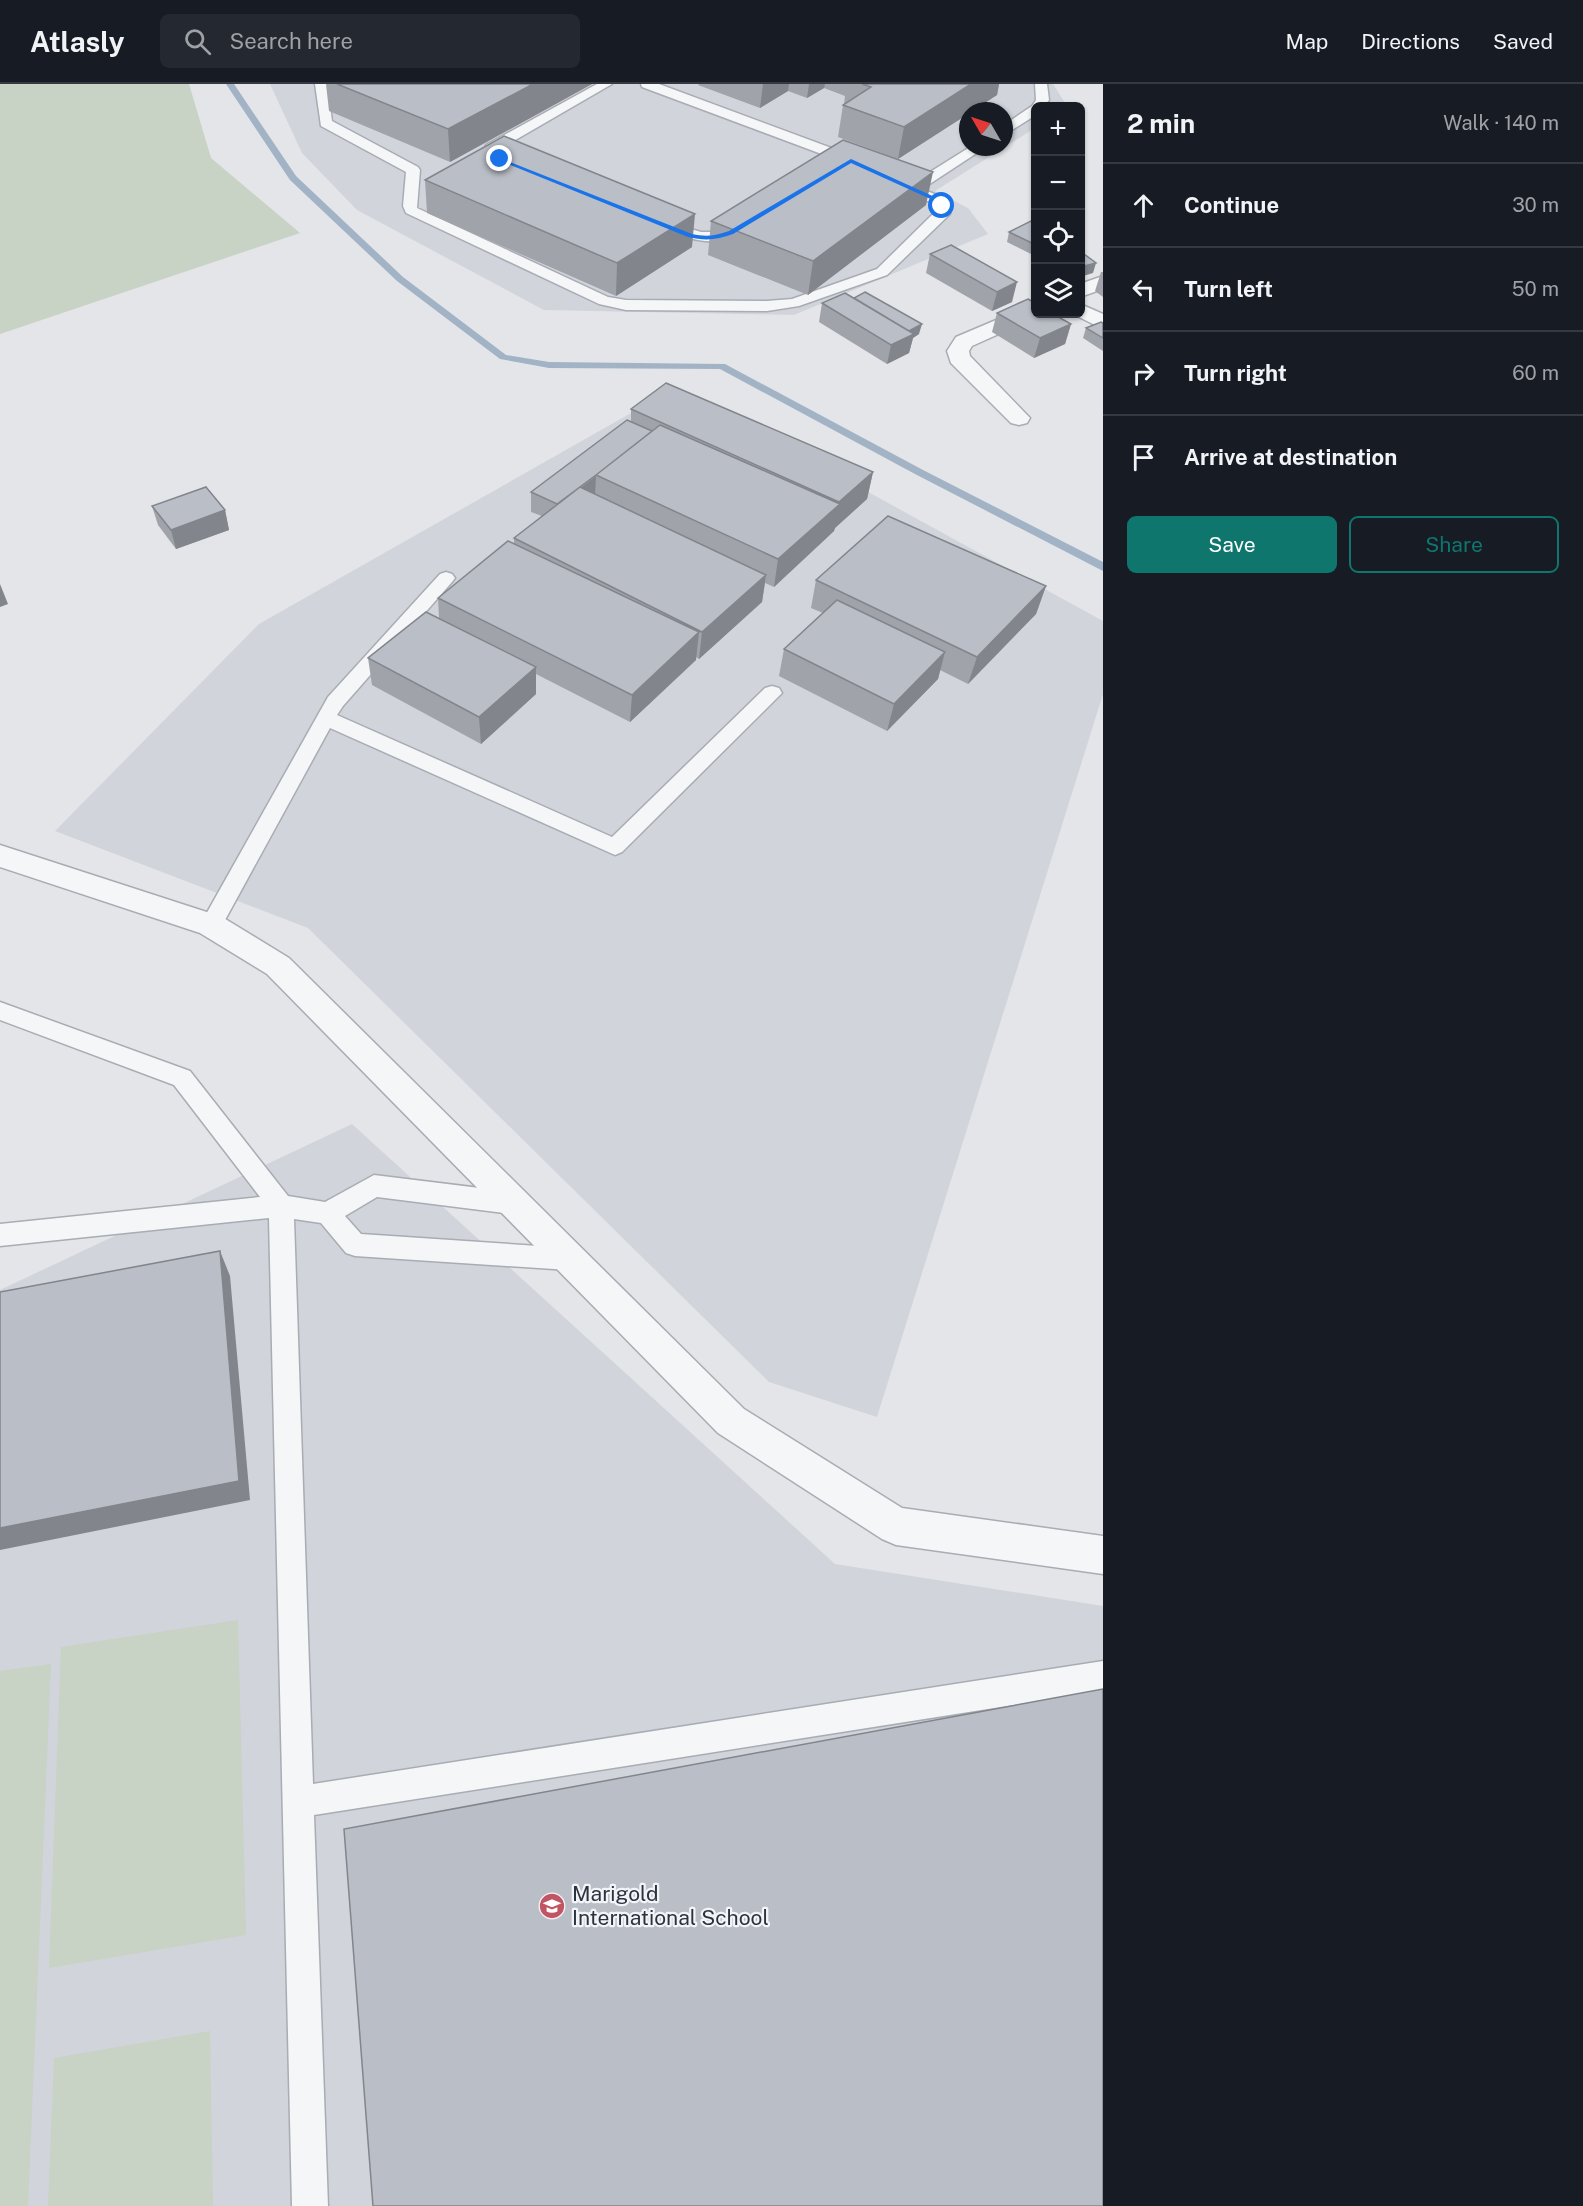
<!DOCTYPE html>
<html lang="en">
<head>
<meta charset="utf-8">
<style>
	:root { --surface:#171b24; --page:#242831; --text:#f1f3f6; --muted:#9ea1a6; --line:#363941; --accent:#0f766e }
	body { margin:0; font-family:"Public Sans",sans-serif; background:var(--page); color:var(--text) }
	.controls { position:absolute; right:18px; top:18px; display:grid; overflow:hidden; border-radius:9px; box-shadow:0 2px 4px #0004 }
	.controls button { width:54px; height:54px; display:grid; place-items:center; padding:0; border:0; border-bottom:2px solid var(--line); background:var(--surface); color:var(--text); font:30px sans-serif }
	.compass { position:absolute; left:959px; top:18px; width:54px; height:54px; border-radius:50%; background:var(--surface); box-shadow:0 2px 4px #0004; rotate:309deg }
	.stop { position:absolute; width:18px; height:18px; margin:-14px; border:4px solid #1a73e8; border-radius:50%; background:#fff }
	.stop.end { background:#1a73e8; border-color:#fff; box-shadow:0 2px 6px #0008 }
	.list { margin:0; padding:0; list-style:none }
	h2 { display:flex; justify-content:space-between; align-items:center; height:78px; margin:0; padding:0 24px; font-size:26px }
	h2 small { font-size:20px; font-weight:400; color:var(--muted) }
	.list li { display:grid; grid-template-columns:39px 1fr auto; gap:18px; align-items:center; box-sizing:border-box; height:84px; padding:0 24px; border-top:2px solid var(--line) }
	.list b { display:block; font-size:22px; white-space:nowrap }
	.list em { font-size:20px; font-style:normal; color:var(--muted) }
	.actions { display:flex; gap:12px; padding:18px 24px }
	.actions a { flex:1; padding:14px 0; border:2px solid var(--accent); border-radius:9px; text-align:center; font-size:21px; color:var(--accent) }
	.actions .main { background:var(--accent); color:#fff }
	.icon { flex:none; width:33px; height:33px; fill:none; stroke:currentColor; stroke-width:2; stroke-linecap:round; stroke-linejoin:round }
	.map { position:relative; flex:none; width:1103px; height:2122px; overflow:hidden }
	header { display:flex; align-items:center; gap:36px; box-sizing:border-box; height:84px; padding:0 30px; background:var(--surface); border-bottom:2px solid var(--line) }
	header strong { font-size:28px }
	nav { display:flex; gap:33px; margin-inline-start:auto; font-size:21px }
	.search { width:420px; height:54px; background:var(--page); display:flex; align-items:center; gap:15px; box-sizing:border-box; padding:0 21px; border-radius:9px; color:var(--muted); font-size:22px }
	main { display:flex }
	aside { flex:1; background:var(--surface) }
	.map>svg:first-child { display:block }
	.built { fill:#d1d4db; fill-rule:evenodd }
	.green { fill:#c8d2c5 }
	.lines { fill:none; stroke-linecap:round; stroke-linejoin:round }
	.stream { fill:#a2b3c5; fill-rule:evenodd }
	.service-casing { stroke:#a8acb3; stroke-width:3 }
	.minor-casing { stroke:#a8acb3; stroke-width:3 }
	.tertiary-casing { stroke:#a8acb3; stroke-width:3 }
	.service { fill:#f5f6f8; fill-rule:evenodd }
	.minor { fill:#f5f6f8; fill-rule:evenodd }
	.tertiary { fill:#f5f6f8; fill-rule:evenodd }
	.wall { fill:#a0a3aa }
	.shaded-wall { fill:#82858b }
	.building { fill:#babec6; stroke:#82858b; stroke-width:1.5 }
	.route { fill:#1a73e8 }
	.labels { text-anchor:middle; stroke-width:4.5; stroke-linejoin:round; paint-order:stroke }
	.near-poi-label { font-size:21px; fill:#2c3340; stroke:#f2f4f7; text-anchor:start }
</style>
</head>
<body>
<header>
<strong>Atlasly</strong>
<div class="search"><svg class="icon" aria-label="search" viewBox="0 0 24 24"><circle cx="10" cy="10" r="6"/><path d="M15 15l6 6"/></svg>Search here</div>
<nav><a>Map</a><a>Directions</a><a>Saved</a></nav>
</header>
<main>
<div class="map">
<svg width="1103" height="2122" viewBox="0 0 1103 2122">
	<rect width="100%" height="100%" fill="#e3e5e9"/>
	<path class="built" d="M270 0H1053L1067 22H1036L1035 44 935 107 968 124 988 150 794 231 544 226 357 126 302 69ZM968 27H1004V63H968Z
		M677 303 1103 537V610L877 1333 769 1298 308 844 55 747 259 540Z
		M352 1040 835 1480 1103 1522V2122H0V1206Z"/>
	<path class="green" d="M0 0H189L211 74 300 149 0 250Z
		M238 1536 246 1851 49 1884 61 1563Z
		M51 1580 28 2122H0V1587Z
		M210 1947 213 2122H48L54 1974Z"/>
	<g class="lines">
		<path class="stream" d="M226 0H234L296 92 403 193 506 271 549 278 725 280 923 386 1103 478V487L915 390 720 285 549 284 500 275 397 197 290 96Z"/>
		<g class="service-casing">
			<path id="service" d="M315 0H327L332 37 418 83 420 86 417 124 608 213 626 216 767 217 792 215 877 185 937 126 932 119 893 102 891 99 893 96 898 95 911 100 970 63H986L922 105 942 113 951 126 950 130 887 191 799 222 767 227 626 226 599 220 406 129 403 122 406 88 321 42Z
				M597 0H612L498 66 502 73 500 76H490L484 70 486 61Z
				M641 0H659L861 75 863 78 856 82 851 81 642 3Z
				M1035 0H1047L1049 16 1044 22H1036V31L1004 51V41L1032 22 1036 16Z
				M664 137 701 148H717L738 140 745 144C724 168 684 154 659 144L657 141 659 138Z
				M446 488 452 490 455 494 452 498 343 622 337 631 612 753 765 604 772 602 779 604 782 609 622 768 615 771 330 644 219 847 211 849 203 847 200 841 328 613 440 490Z
				M0 918 190 987 288 1112 325 1118 374 1091 513 1108 522 1111 525 1119 522 1127 513 1130 377 1113 345 1132 361 1150 569 1164 578 1167 582 1175 578 1183 569 1186 355 1172 346 1169 321 1139 294 1135 313 1700 1103 1577V1607L314 1731 328 2122H292L269 1134 0 1162V1140L260 1113 174 1001 0 936Z"/>
		</g>
		<g class="minor-casing">
			<path id="minor" d="M1103 192V205L1080 213V200Z
				M1036 219V230H1043L972 262 969 267 970 272 1030 334 1027 339 1019 341 1011 339 951 279 947 267 956 253Z
				M1080 220 1103 230V245L1073 230H1080Z"/>
		</g>
		<g class="tertiary-casing">
			<path id="tertiary" d="M0 761 222 833 289 874 744 1325 902 1424 1103 1452V1490L896 1461 882 1455 718 1349 267 890 200 849 0 783Z"/>
		</g>
		<use href="#service" class="service"/>
		<use href="#minor" class="minor"/>
		<use href="#tertiary" class="tertiary"/>
	</g>
	<path class="wall" d="M326 0H592L450 78 329 27Z
		M699 0H999L997 11 972 27H968V30L898 75 838 53 843 21 844 20 845 12 824 4 807 14 788 7 760 24 698 1Z
		M425 96 692 163 616 212 427 129Z
		M926 121 808 211 708 171 711 137Z
		M1035 135V181L1032 178 1034 168 1031 170 1007 158 1009 148Z
		M951 161 1012 218 992 227 926 189 930 170Z
		M1101 188H1103V213L1095 207Z
		M822 219 919 250 913 254 909 269 887 280 819 238Z
		M997 229 1071 240 1065 260 1034 274 992 248Z
		M1103 239V267L1083 254 1086 244Z
		M631 325 873 388 867 415 835 444 834 447 774 503 765 499 762 518 699 575 696 573V576L630 638 536 590V610L481 660 372 601 368 574 439 534 438 514 514 460V454L542 432 531 428V408L631 338Z
		M152 422 225 426 229 446 176 465 158 441Z
		M816 496 1046 502 1036 530 968 600 940 586 938 595 887 647 779 592 784 565 823 529 811 524Z"/>
	<path class="shaded-wall" d="M533 0H592L450 78 448 45Z
		M763 0H789L788 7 760 24Z
		M809 0H825L824 4 807 14Z
		M971 0H999L997 11 972 27H968V30L898 75 904 43Z
		M933 88 926 121 808 211 813 177Z
		M695 130 692 163 616 212 617 179Z
		M1035 159V168L1031 170 1034 160Z
		M1096 179 1093 189 1080 193V183Z
		M1017 198 1012 218 992 227 997 208Z
		M922 240 919 250 913 254 909 269 887 280 891 261 904 249Z
		M1071 240 1065 260 1034 274 1040 254Z
		M873 388 867 415 835 444 834 447 774 503 778 475 838 421 839 418Z
		M596 392 595 411 558 421Z
		M225 426 229 446 176 465 171 446Z
		M766 491 762 518 699 575 702 548Z
		M0 500 8 520 0 523Z
		M1046 502 1036 530 968 600 977 573Z
		M699 548 696 576 630 638 632 611Z
		M945 568 938 595 887 647 894 620Z
		M536 583V610L481 660 479 633Z
		M220 1167 230 1192 250 1416 0 1466V1444Z"/>
	<path class="building" d="M337 0H533L448 45Z
		M862 0H971L904 43 843 21 871 3Z
		M504 52 695 130 617 179 425 96Z
		M843 56 933 88 813 177 711 137Z
		M1035 135V159L1034 160 1009 148Z
		M951 161 1017 198 997 208 930 170Z
		M1080 167 1096 179 1080 183Z
		M865 208 922 240 909 247 854 214Z
		M845 209 914 250 891 261 822 219Z
		M1028 215 1035 219V230H1053L1071 240 1040 254 997 229Z
		M1101 238 1103 239V254L1086 244Z
		M666 299 873 388 839 418 631 325Z
		M627 336 652 347 596 391 557 420 531 408Z
		M660 341 840 420 778 475 596 391Z
		M206 403 225 426 171 446 152 422Z
		M580 403 766 491 702 548 514 454Z
		M888 432 1046 502 977 573 816 496Z
		M508 457 699 548 632 611 438 514Z
		M837 516 945 568 894 620 784 565Z
		M426 528 536 583 479 633 368 574Z
		M220 1167 239 1397 0 1444V1208Z
		M1103 1605V2122H373L344 1745Z"/>
	<path class="route" d="M500 74 692 150C706 153 715 152 729 147L851 75 939 115 944 122 940 123 935 117 851 79 733 150C717 156 705 157 688 153L498 76Z"/>
	<defs>
		<g id="school-disc" transform="scale(1.35)"><circle r="9.5" fill="#c15564" stroke="#f2f4f7"/><path d="M0-5L7-2L0 1L-7-2ZM-4 1L0 2.5L4 1V4Q0 6-4 4Z" fill="#fff"/></g>
	</defs>
	<g fill-rule="evenodd">
		<use href="#school-disc" x="552" y="1822"/>
	</g>
	<g class="labels">
		<g class="near-poi-label">
			<text x="572" y="1817">Marigold<tspan x="572" dy="24">International School</tspan></text>
		</g>
	</g>
</svg>
<div class="controls">
<button>+</button>
<button>−</button>
<button><svg class="icon" aria-label="locate" viewBox="0 0 24 24"><circle cx="12" cy="12" r="6"/><path d="M12 2v4M12 18v4M2 12h4M18 12h4"/></svg></button>
<button><svg class="icon" aria-label="layers" viewBox="0 0 24 24"><path d="M12 4l9 5-9 5-9-5zM3 14l9 5 9-5"/></svg></button>
</div>
<svg class="compass" viewBox="-18 -18 36 36"><path d="M0-13l5 13h-10z" fill="#e53935"/><path d="M0 13l5-13h-10z" fill="#9ea1a6"/></svg>
<div class="stop" style="left:942px;top:122px"></div>
<div class="stop end" style="left:500px;top:75px"></div>
</div>
<aside>
<h2>2 min<small>Walk · 140 m</small></h2>
<ul class="list">
<li><svg class="icon" aria-label="ahead" viewBox="0 0 24 24"><path d="M12 20V5M6 11l6-6 6 6"/></svg><div><b>Continue</b></div><em>30 m</em></li>
<li><svg class="icon" aria-label="left" viewBox="0 0 24 24"><path d="M17 20v-9H6M10 6l-5 5 5 5"/></svg><div><b>Turn left</b></div><em>50 m</em></li>
<li><svg class="icon" aria-label="right" viewBox="0 0 24 24"><path d="M7 20v-9h11M14 6l5 5-5 5"/></svg><div><b>Turn right</b></div><em>60 m</em></li>
<li><svg class="icon" aria-label="arrive" viewBox="0 0 24 24"><path d="M6 21V4h12l-3 4 3 4H6"/></svg><div><b>Arrive at destination</b></div></li>
</ul>
<div class="actions"><a class="main">Save</a><a>Share</a></div>
</aside>
</main>
</body>
</html>
